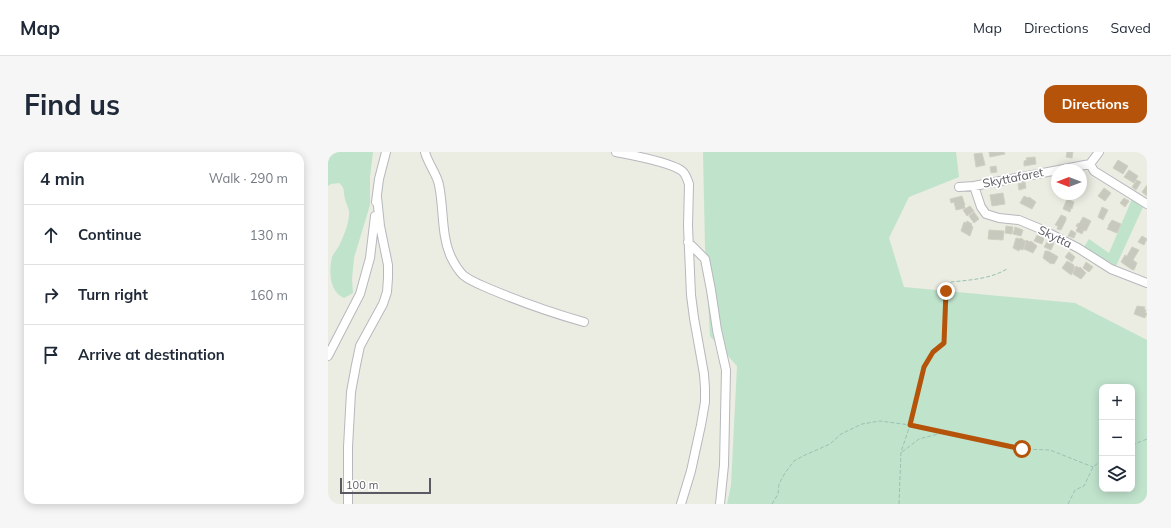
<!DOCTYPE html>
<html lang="en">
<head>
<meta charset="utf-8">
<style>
	:root { --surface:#fff; --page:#f6f6f7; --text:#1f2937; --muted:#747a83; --line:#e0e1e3; --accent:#b45309 }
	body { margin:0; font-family:Mulish,sans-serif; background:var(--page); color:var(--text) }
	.controls { position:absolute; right:12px; bottom:12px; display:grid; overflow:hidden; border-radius:8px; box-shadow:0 2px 10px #0003 }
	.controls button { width:36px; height:36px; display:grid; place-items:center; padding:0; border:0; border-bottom:1px solid var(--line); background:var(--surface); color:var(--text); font:20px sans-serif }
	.compass { position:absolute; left:723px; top:12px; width:36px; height:36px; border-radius:50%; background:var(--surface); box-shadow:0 2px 10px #0003; rotate:270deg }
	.scale { position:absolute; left:12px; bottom:10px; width:91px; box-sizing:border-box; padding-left:4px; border:2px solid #5a5b62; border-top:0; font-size:11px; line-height:14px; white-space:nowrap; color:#5a5b62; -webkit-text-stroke:3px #fff; paint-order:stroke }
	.stop { position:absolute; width:12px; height:12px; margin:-9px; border:3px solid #b45309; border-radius:50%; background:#fff }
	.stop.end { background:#b45309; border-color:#fff; box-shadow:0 1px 4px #0008 }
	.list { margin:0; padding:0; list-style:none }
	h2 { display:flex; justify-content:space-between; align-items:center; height:52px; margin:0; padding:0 16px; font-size:17px }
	h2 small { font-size:13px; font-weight:400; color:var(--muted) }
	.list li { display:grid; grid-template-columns:26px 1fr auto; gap:12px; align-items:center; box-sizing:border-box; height:60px; padding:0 16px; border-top:1px solid var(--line) }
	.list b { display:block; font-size:15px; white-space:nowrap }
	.list em { font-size:13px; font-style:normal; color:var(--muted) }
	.icon { flex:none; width:22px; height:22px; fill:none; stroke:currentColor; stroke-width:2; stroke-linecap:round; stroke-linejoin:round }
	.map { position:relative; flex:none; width:819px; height:352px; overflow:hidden; border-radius:12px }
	header { display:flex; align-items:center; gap:24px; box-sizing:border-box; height:56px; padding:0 20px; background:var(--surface); border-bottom:1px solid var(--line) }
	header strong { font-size:19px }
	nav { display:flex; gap:22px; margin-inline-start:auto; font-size:14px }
	.intro { display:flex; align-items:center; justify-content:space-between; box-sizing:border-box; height:96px; padding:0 24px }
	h1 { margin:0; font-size:28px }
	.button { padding:10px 18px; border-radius:12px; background:var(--accent); color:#fff; font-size:14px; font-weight:700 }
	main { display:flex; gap:24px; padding:0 24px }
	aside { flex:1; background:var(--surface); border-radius:12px; box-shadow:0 2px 10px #0003 }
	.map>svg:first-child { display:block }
	.green { fill:#c0e3cc; fill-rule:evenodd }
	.building { fill:#c7c8be; stroke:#d0d0c1 }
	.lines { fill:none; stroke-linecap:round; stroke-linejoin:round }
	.minor-casing { stroke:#b7b8be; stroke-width:10 }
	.path { stroke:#9ac2b3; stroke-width:1; stroke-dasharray:4 2; stroke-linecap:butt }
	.minor { stroke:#fff; stroke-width:8 }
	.route { stroke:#b45309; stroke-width:5 }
	.labels { text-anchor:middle; stroke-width:3.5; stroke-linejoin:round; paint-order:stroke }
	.street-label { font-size:12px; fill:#5a5b62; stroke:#fff }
</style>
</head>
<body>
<header>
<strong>Map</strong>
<nav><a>Map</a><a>Directions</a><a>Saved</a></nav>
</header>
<div class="intro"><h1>Find us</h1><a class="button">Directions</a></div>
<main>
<aside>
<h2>4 min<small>Walk · 290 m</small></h2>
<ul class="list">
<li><svg class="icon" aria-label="ahead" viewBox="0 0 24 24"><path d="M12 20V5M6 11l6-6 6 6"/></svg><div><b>Continue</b></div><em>130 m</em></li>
<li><svg class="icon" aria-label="right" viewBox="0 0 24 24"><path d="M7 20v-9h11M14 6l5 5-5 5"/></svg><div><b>Turn right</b></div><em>160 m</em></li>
<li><svg class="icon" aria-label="arrive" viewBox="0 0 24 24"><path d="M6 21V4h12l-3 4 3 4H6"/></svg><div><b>Arrive at destination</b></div></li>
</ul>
</aside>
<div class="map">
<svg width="819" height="352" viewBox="0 0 819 352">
	<rect width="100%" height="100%" fill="#ebece2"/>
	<path class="green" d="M0 0H45L42 25V53L26 106 24 127 25 141 16 146C1 140 1 119 4 105 6 101 10 96 12 92 16 83 22 69 21 59 20 55 18 51 17 47 15 40 18 37 11 31L3 32 0 34Z
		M375 0H628L631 25 581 45 561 86 576 135 747 151 819 188V352H399L403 333 409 214 382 184 377 95ZM774 235H804V337H774Z
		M804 47 816 53 788 114 756 95 761 87 781 101Z"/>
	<path class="building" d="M661 0H676L677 2 662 5Z
		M739 0H745L744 6 738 5Z
		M654 1 657 13 648 15 646 2Z
		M707 5 708 12 696 14V9L699 8 698 6Z
		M790 8 800 14 795 22 785 16Z
		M668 14 669 20 663 21 662 15Z
		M801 18 810 24 806 31 796 25Z
		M809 28 813 30 808 38 804 35Z
		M697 30 698 36 691 38 690 32Z
		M819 33V44L814 40Z
		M776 36 783 41 777 49 770 44Z
		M675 41 677 52 664 54 662 43Z
		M634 44 637 53H636L637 56 628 58 626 50 623 51 622 47Z
		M696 44 700 46 701 45 708 50 704 57 692 51Z
		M796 46 801 49 797 55 792 51Z
		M739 47 746 50 744 57 743 56 742 60 735 57Z
		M642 54 646 59 639 64 635 58Z
		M774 55 780 58 775 68 770 65Z
		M646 60 651 67 646 71 641 64Z
		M733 63 738 65V68L733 78 729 77 730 74 727 73Z
		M755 65 763 69 758 79 756 78 754 82 748 79 750 75 748 74 750 71 751 72Z
		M784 68 793 72 789 81 779 77 781 74H780Z
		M639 69 644 72 643 73 645 75 642 84 633 79 636 70 638 71Z
		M678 74 685 75 684 82 677 81Z
		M687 75 695 78 693 84 685 82Z
		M661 78 676 79 675 88 660 87Z
		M743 78 748 81 746 86 740 84Z
		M709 83 716 86 714 92 706 89Z
		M814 84 819 87 816 93 810 90Z
		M688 86 692 87 693 86 698 90 695 98 692 97 691 99 685 96Z
		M698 88 702 90 703 89 709 94 705 101 696 97Z
		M720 88 726 91 723 98 716 95Z
		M804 95 811 98 805 108 809 111 806 118 803 117 793 110 797 103 799 104Z
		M717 99H720L729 104 730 105 726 112 723 111V112L715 106Z
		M741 100 747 105 744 110 737 105Z
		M739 109 746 113 745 114 747 115 745 118 746 119 743 123 734 116Z
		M758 110 765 115 761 120 755 116Z
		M748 114 751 116 752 115 758 121 753 127 745 122Z
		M809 154 817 155 816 157 818 158 817 161H819L817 166 806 162Z"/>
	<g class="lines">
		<g class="minor-casing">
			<path id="minor" d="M97 0C100 12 109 22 111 33 116 57 113 83 123 105 126 111 130 118 135 123 142 129 153 133 162 137 193 150 224 161 256 170
				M288 0C303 3 343 10 354 19 358 22 359 27 361 32L360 74 363 143 366 166 376 222 377 236V250L373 273 363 319 353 352
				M762 12 766 19 819 52
				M646 34 653 55 658 62 671 66 691 68 715 78 750 96 783 117 819 131
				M631 35 646 34 762 12 771 0
				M48 50 51 27 58 0
				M360 90 377 107 383 138 389 178 398 218 396 313 392 352
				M0 204 32 142 42 106 47 64
				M20 352V295L23 240 28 213 32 194 55 152 59 140 60 126V113L52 74 49 45"/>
		</g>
		<path class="path" d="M804 293 819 287
			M574 300 591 287 614 281 694 297 722 298 765 315
			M444 352 450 342 451 332 457 321 466 309 475 304 502 292 513 282 534 272 552 269 582 273 614 281
			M571 352 573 300 582 273 595 215 605 200 616 191 618 139 623 130C642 128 662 127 679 117
			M740 352 747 338 756 334 765 315 774 308"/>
		<use href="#minor" class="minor"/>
	</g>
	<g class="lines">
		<path class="route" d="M618 139 616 191 605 200 596 215 582 273 694 297"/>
	</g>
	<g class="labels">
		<g class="street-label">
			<text transform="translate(685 26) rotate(-11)" y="4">Skyttafaret</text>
			<text transform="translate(727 85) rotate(26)" y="4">Skytta</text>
		</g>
	</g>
</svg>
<div class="controls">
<button>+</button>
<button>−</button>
<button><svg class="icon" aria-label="layers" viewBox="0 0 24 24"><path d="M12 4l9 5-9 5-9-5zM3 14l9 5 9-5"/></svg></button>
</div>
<svg class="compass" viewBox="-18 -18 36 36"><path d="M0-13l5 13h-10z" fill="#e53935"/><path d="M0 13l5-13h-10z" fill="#747a83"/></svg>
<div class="scale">100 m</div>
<div class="stop" style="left:694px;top:297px"></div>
<div class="stop end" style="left:618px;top:139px"></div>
</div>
</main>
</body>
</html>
